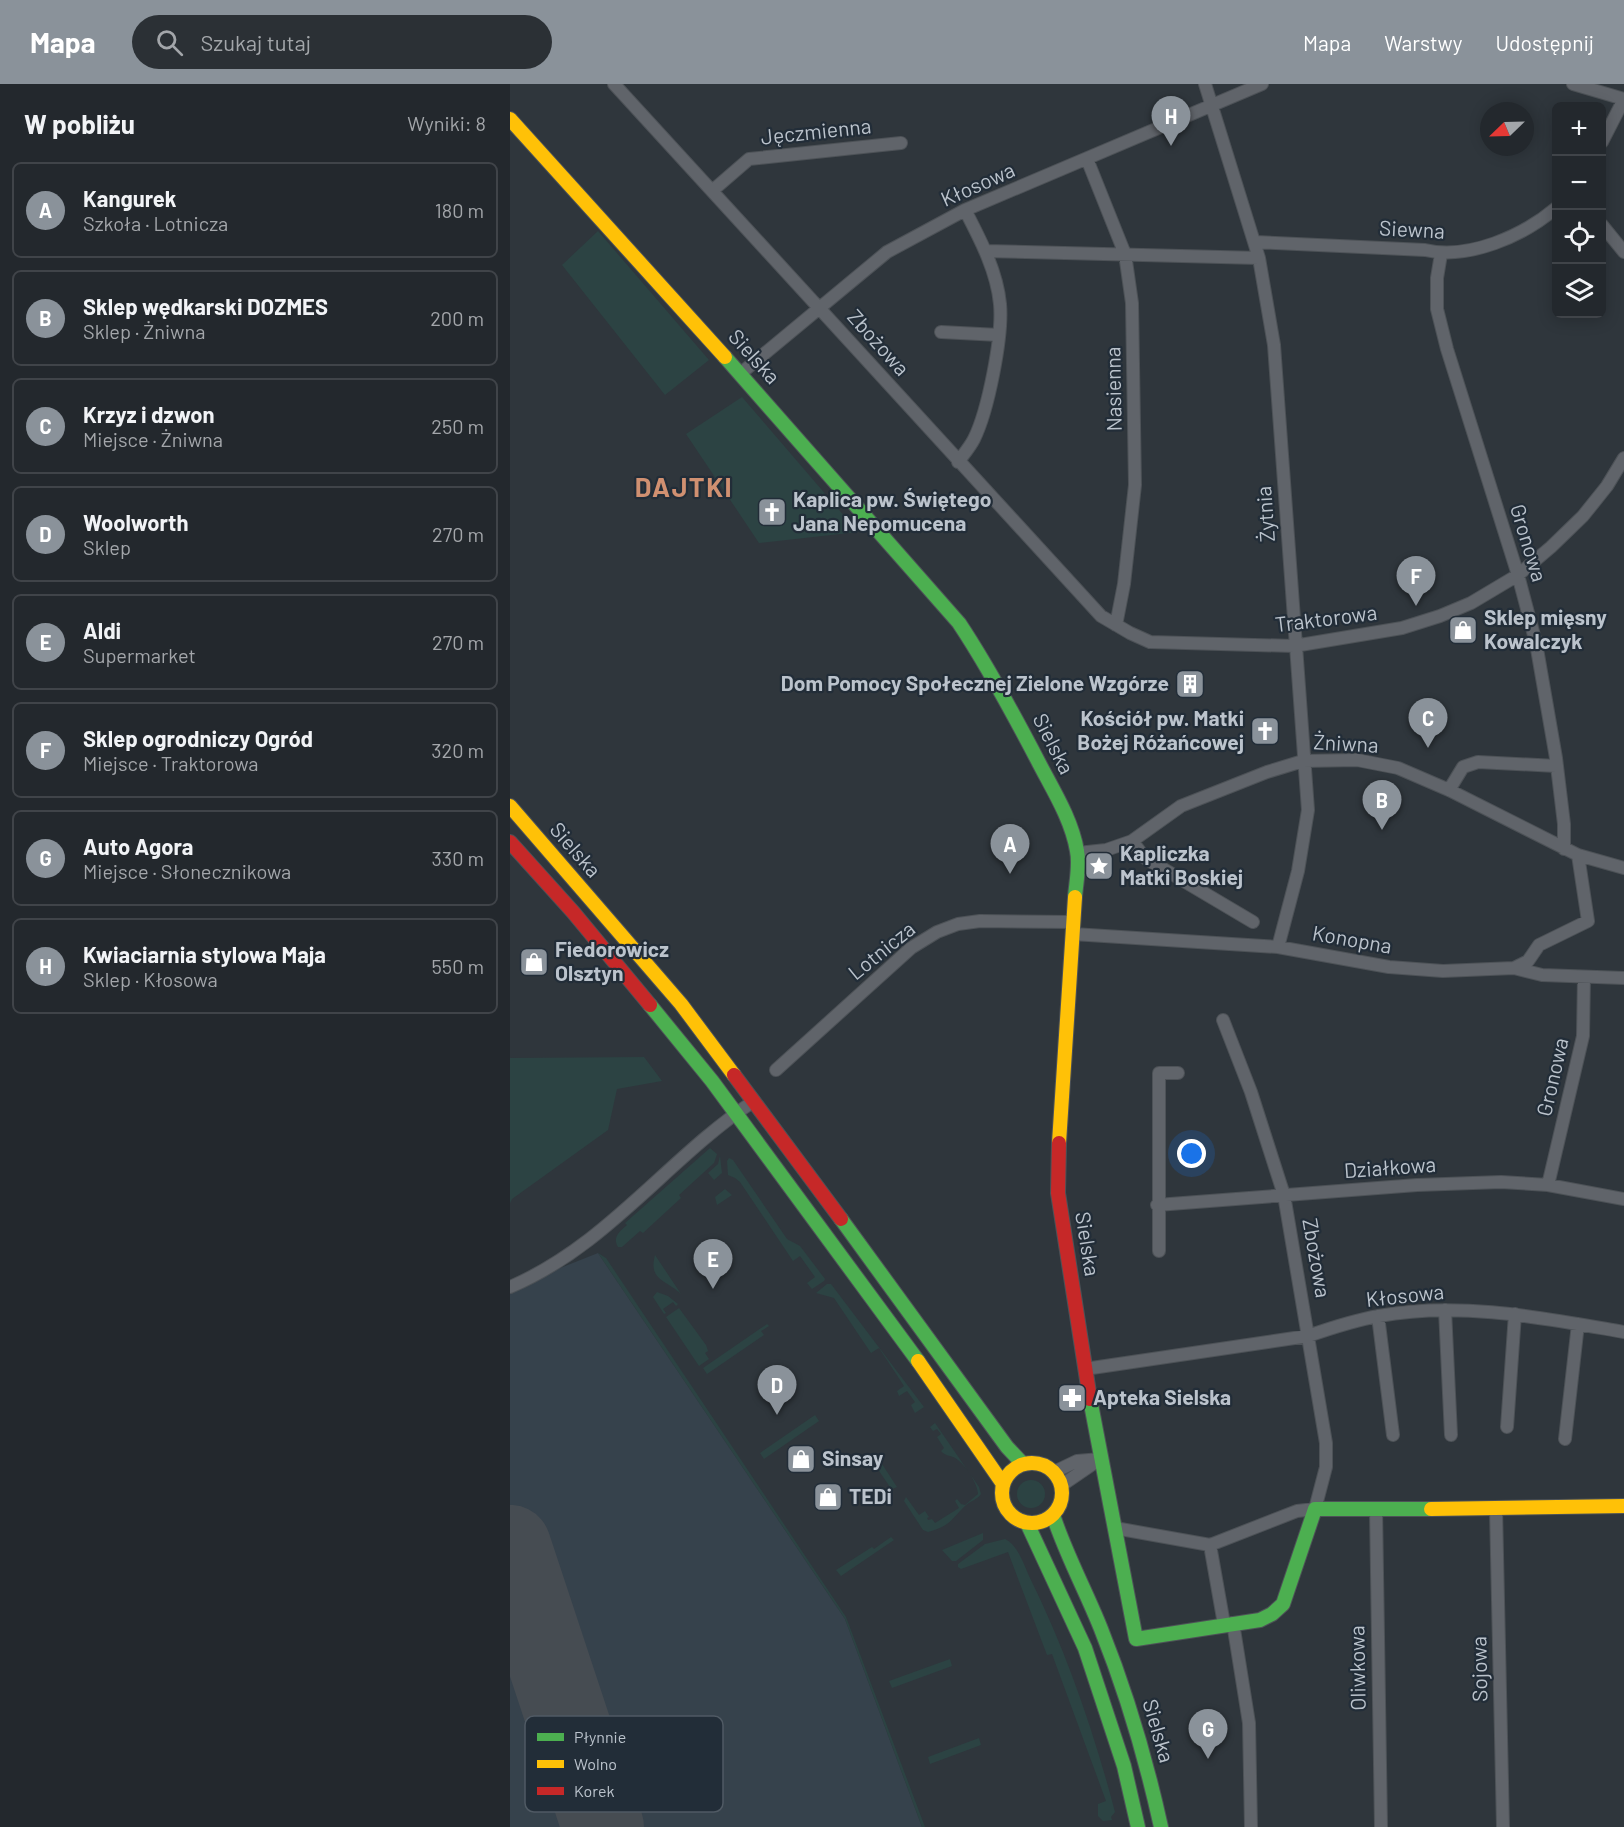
<!DOCTYPE html>
<html lang="pl">
<head>
<meta charset="utf-8">
<style>
	:root { --surface:#23282d; --page:#2b3035; --text:#f1f3f6; --muted:#a3a6aa; --line:#404449; --accent:#8a929a }
	body { margin:0; font-family:Barlow,sans-serif; background:var(--page); color:var(--text) }
	.controls { position:absolute; right:18px; top:18px; display:grid; overflow:hidden; border-radius:9px; box-shadow:0 3px 15px #0003 }
	.controls button { width:54px; height:54px; display:grid; place-items:center; padding:0; border:0; border-bottom:2px solid var(--line); background:var(--surface); color:var(--text); font:30px sans-serif }
	.compass { position:absolute; left:970px; top:18px; width:54px; height:54px; border-radius:50%; background:var(--surface); box-shadow:0 3px 15px #0003; rotate:247deg }
	.you { position:absolute; left:682px; top:1070px; width:21px; height:21px; margin:-15px; border:4px solid #fff; border-radius:50%; background:#1a73e8; box-shadow:0 0 0 9px #1a73e833 }
	.badge { display:grid; place-items:center; width:39px; height:39px; border-radius:50%; background:var(--accent); color:#fff; font-size:20px; font-weight:700 }
	.pin { position:absolute; translate:-50% -50px; filter:drop-shadow(0 2px 3px #0008) }
	.pin::after { content:''; position:absolute; top:32px; width:21px; height:18px; background:inherit; clip-path:polygon(0 0,100% 0,50% 100%) }
	.list { margin:0; padding:0; list-style:none }
	h2 { display:flex; justify-content:space-between; align-items:center; height:78px; margin:0; padding:0 24px; font-size:26px }
	h2 small { font-size:20px; font-weight:400; color:var(--muted) }
	.list li { display:grid; grid-template-columns:39px 1fr auto; gap:18px; align-items:center; box-sizing:border-box; height:96px; margin:0 12px 12px; padding:0 12px; border:2px solid var(--line); border-radius:9px }
	.list b { display:block; font-size:22px; white-space:nowrap }
	.list p { margin:0; font-size:20px; white-space:nowrap; color:var(--muted) }
	.list em { font-size:20px; font-style:normal; color:var(--muted) }
	.icon { flex:none; width:33px; height:33px; fill:none; stroke:currentColor; stroke-width:2; stroke-linecap:round; stroke-linejoin:round }
	.map { position:relative; flex:none; width:1114px; height:1743px; overflow:hidden }
	header { display:flex; align-items:center; gap:36px; box-sizing:border-box; height:84px; padding:0 30px; background:var(--accent); color:#fff }
	header strong { font-size:28px }
	nav { display:flex; gap:33px; margin-inline-start:auto; font-size:21px }
	.search { width:420px; height:54px; background:var(--page); display:flex; align-items:center; gap:15px; box-sizing:border-box; padding:0 21px; border-radius:33px; color:var(--muted); font-size:22px }
	main { display:flex }
	aside { flex:1; background:var(--surface) }
	.map>svg:first-child { display:block }
	.airport { fill:#36424c }
	.green { fill:#2c4343 }
	.lines { fill:none; stroke-linecap:round; stroke-linejoin:round }
	.runway { stroke:#464c52; stroke-width:82 }
	.street-casing { stroke:#4d5257; stroke-width:14 }
	.fast-casing { stroke:#4d5257; stroke-width:16 }
	.slow-casing { stroke:#4d5257; stroke-width:16 }
	.jam-casing { stroke:#4d5257; stroke-width:16 }
	.street { stroke:#60646a; stroke-width:12 }
	.fast { stroke:#4caf50; stroke-width:14 }
	.slow { stroke:#ffc107; stroke-width:14 }
	.jam { stroke:#c62828; stroke-width:14 }
	.labels { text-anchor:middle; stroke-width:4.5; stroke-linejoin:round; paint-order:stroke }
	.street-label { font-size:21px; fill:#bbc3cc; stroke:#222d38 }
	.poi-label { font-size:21px; font-weight:bold; fill:#bbc3cc; stroke:#222d38; text-anchor:start }
	.district-label { font-size:27px; font-weight:bold; letter-spacing:1.5px; fill:#d09071; stroke:#222d38 }
	.key { fill:#222d38; stroke:#505a64; stroke-width:1.5 }
	.key-label { font-size:16px; fill:#bbc3cc }
</style>
</head>
<body>
<header>
<strong>Mapa</strong>
<div class="search"><svg class="icon" aria-label="search" viewBox="0 0 24 24"><circle cx="10" cy="10" r="6"/><path d="M15 15l6 6"/></svg>Szukaj tutaj</div>
<nav><a>Mapa</a><a>Warstwy</a><a>Udostępnij</a></nav>
</header>
<main>
<aside>
<h2>W pobliżu<small>Wyniki: 8</small></h2>
<ul class="list">
<li><span class="badge">A</span><div><b>Kangurek</b><p>Szkoła · Lotnicza</p></div><em>180 m</em></li>
<li><span class="badge">B</span><div><b>Sklep wędkarski DOZMES</b><p>Sklep · Żniwna</p></div><em>200 m</em></li>
<li><span class="badge">C</span><div><b>Krzyz i dzwon</b><p>Miejsce · Żniwna</p></div><em>250 m</em></li>
<li><span class="badge">D</span><div><b>Woolworth</b><p>Sklep</p></div><em>270 m</em></li>
<li><span class="badge">E</span><div><b>Aldi</b><p>Supermarket</p></div><em>270 m</em></li>
<li><span class="badge">F</span><div><b>Sklep ogrodniczy Ogród</b><p>Miejsce · Traktorowa</p></div><em>320 m</em></li>
<li><span class="badge">G</span><div><b>Auto Agora</b><p>Miejsce · Słonecznikowa</p></div><em>330 m</em></li>
<li><span class="badge">H</span><div><b>Kwiaciarnia stylowa Maja</b><p>Sklep · Kłosowa</p></div><em>550 m</em></li>
</ul>
</aside>
<div class="map">
<svg width="1114" height="1743" viewBox="0 0 1114 1743">
	<rect width="100%" height="100%" fill="#2f363c"/>
	<path class="airport" d="M88 1169 335 1535 412 1743H0V1204Z"/>
	<path class="green" d="M88 147 199 276 155 311 52 181Z
		M232 313 348 448 249 459 176 350Z
		M134 973 152 997 107 1005 98 1046 2 1115 0 1119V974Z
		M200 1064 207 1070 204 1079 169 1111 171 1114 133 1149 130 1147 112 1163H108C102 1153 110 1147 117 1141L115 1139Z
		M210 1072 212 1089 204 1096 198 1089 208 1080Z
		M219 1074 223 1076 277 1155 290 1162 315 1195 314 1197 302 1205 297 1199 305 1193 290 1172 283 1177 230 1098 225 1094 218 1091 217 1077Z
		M215 1105 222 1111 207 1121 205 1113Z
		M88 1169 96 1174 336 1533 415 1743H412L335 1535Z
		M145 1171 171 1210C157 1196 138 1197 145 1171Z
		M317 1200H321L414 1323 405 1329 401 1321 405 1318 397 1307 389 1312 387 1307 394 1302 369 1264 361 1269 324 1214 306 1209Z
		M147 1208 158 1212 168 1220 166 1222 163 1218 153 1225 156 1229 154 1230 143 1213Z
		M169 1224 196 1261 198 1267 195 1269 199 1275 189 1282 156 1233Z
		M257 1240 259 1242 251 1247 254 1251 197 1290 193 1284Z
		M305 1331 309 1337 254 1375 250 1369Z
		M425 1339 469 1403 471 1410C467 1416 460 1417 455 1422 439 1437 442 1441 418 1448L413 1446 394 1417 396 1413 409 1431 415 1427 419 1433 417 1434 418 1436 422 1435 425 1439 449 1424 445 1417 447 1415 451 1420 455 1421 468 1410C468 1400 456 1382 448 1376 443 1371 436 1373 431 1367L434 1364 427 1353 431 1350 427 1345 423 1347 420 1343Z
		M371 1373 372 1380 387 1403 382 1405 380 1403 367 1384 368 1375Z
		M507 1410a14 14 0 1 1 28 0a14 14 0 1 1-28 0Z
		M473 1449V1456L446 1477H442L432 1466Z
		M381 1453 384 1456 331 1492 326 1486 362 1463 364 1465Z
		M495 1455C508 1461 514 1481 520 1494 557 1569 584 1648 605 1728L601 1733 602 1736 593 1737 588 1732V1720L596 1717 542 1570 537 1571 498 1468 451 1485 448 1483V1480L475 1460Z
		M440 1575 442 1582 382 1604 379 1597Z
		M469 1654 471 1661 420 1680 418 1673Z"/>
	<g class="lines">
		<path class="runway" d="M0 1462 93 1743"/>
		<g class="street-casing">
			<path id="street" d="M104 0 591 532 620 549 640 558 784 562 892 544 930 532 961 519 1008 491 1041 463 1073 432 1097 402 1114 374
				M695 0 749 174 764 261 798 726 788 787 768 863
				M1063 0 1114 15 1092 58
				M577 75 615 170 622 219 625 401 614 500 606 541
				M202 107 239 75 391 59
				M1092 141 1114 168
				M745 158 915 166C959 176 1013 152 1046 124
				M475 167 749 174
				M931 170 927 194V225L937 265 1008 491 1026 559 1046 674 1054 740V765
				M431 248 489 251
				M230 290 377 168 455 126 752 0
				M448 378C453 371 460 363 464 355 478 327 493 252 490 220 487 187 470 155 455 126
				M939 706 953 683 968 678 1046 682
				M622 757 635 774 743 838
				M568 769 596 766 622 757 671 722 757 688 793 677 847 676 888 684 939 706 1068 771 1114 784
				M563 850 768 863 879 883 933 887 1004 884 1032 891 1114 894
				M1004 884 1018 877 1029 861 1078 837 1068 771
				M266 986 401 864 427 848 448 840 470 837 563 838
				M1038 1101 1073 952 1074 893
				M647 1121 907 1101 991 1098 1038 1101 1114 1115
				M649 1167V989H668
				M0 1203C97 1162 159 1073 244 1017
				M935 1226 941 1351
				M868 1232 883 1351
				M575 1285 798 1252C821 1244 845 1236 869 1232 950 1217 1033 1234 1114 1248
				M997 1343 1005 1230
				M1055 1355 1068 1240
				M544 1388 567 1377 591 1375
				M552 1401 590 1375
				M866 1425 871 1743
				M986 1425 993 1743
				M605 1444 700 1461 787 1427 805 1425 816 1383V1359L774 1111 741 1008 713 936
				M700 1461 714 1540
				M723 1539 739 1639 741 1743"/>
		</g>
		<g class="fast-casing">
			<path id="fast" d="M215 273 449 539C479 584 504 631 529 679 543 706 562 736 567 767 570 781 566 799 565 813
				M140 921 202 997 408 1277
				M331 1135 497 1363 513 1380
				M580 1315 626 1555 750 1536 762 1530 773 1520 805 1425H921
				M543 1431C556 1471 576 1507 591 1545 617 1610 636 1675 651 1743
				M517 1439 575 1564 614 1682 628 1743"/>
		</g>
		<g class="slow-casing">
			<path id="slow" d="M0 35 215 273
				M0 722 171 920 224 991
				M549 1059 565 813
				M408 1277 493 1400
				M492 1409a30 30 0 1 1 60 0a30 30 0 1 1-60 0Z
				M921 1425 1114 1422"/>
		</g>
		<g class="jam-casing">
			<path id="jam" d="M0 758 63 828 140 921
				M224 991 331 1135
				M549 1059 548 1109 580 1315"/>
		</g>
		<use href="#street" class="street"/>
		<use href="#fast" class="fast"/>
		<use href="#slow" class="slow"/>
		<use href="#jam" class="jam"/>
	</g>
	<defs>
		<g id="church-square" transform="scale(1.5)"><rect x="-9" y="-9" width="18" height="18" rx="4" fill="#8a929a" stroke="#222d38"/><path d="M-1.2-6h2.4v3.5h3.3v2.4h-3.3V6h-2.4V-.1h-3.3v-2.4h3.3Z" fill="#fff"/></g>
		<g id="shop-square" transform="scale(1.5)"><rect x="-9" y="-9" width="18" height="18" rx="4" fill="#8a929a" stroke="#222d38"/><path d="M-5-2.5h2.3a2.7 3.5 0 0 1 5.4 0H5L5.5 6h-11ZM-1.5-2.5h3a1.5 2.3 0 0 0-3 0Z" fill="#fff"/></g>
		<g id="building-square" transform="scale(1.5)"><rect x="-9" y="-9" width="18" height="18" rx="4" fill="#8a929a" stroke="#222d38"/><path d="M-4-6H4V6H1V3H-1V6H-4ZM-2.5-4.3h1.7v1.8h-1.7ZM.8-4.3h1.7v1.8H.8ZM-2.5-1h1.7V.8h-1.7ZM.8-1h1.7V.8H.8Z" fill="#fff"/></g>
		<g id="sight-square" transform="scale(1.5)"><rect x="-9" y="-9" width="18" height="18" rx="4" fill="#8a929a" stroke="#222d38"/><path d="M0-6L1.8-2.2L6-1.7L2.9 1.2L3.7 5.4L0 3.3L-3.7 5.4L-2.9 1.2L-6-1.7L-1.8-2.2Z" fill="#fff"/></g>
		<g id="pharmacy-square" transform="scale(1.5)"><rect x="-9" y="-9" width="18" height="18" rx="4" fill="#8a929a" stroke="#222d38"/><path d="M-2-6h4v4h4v4h-4v4h-4v-4h-4v-4h4Z" fill="#fff"/></g>
	</defs>
	<g fill-rule="evenodd">
		<use href="#church-square" x="262" y="428"/>
		<use href="#shop-square" x="953" y="546"/>
		<use href="#building-square" x="680" y="600"/>
		<use href="#church-square" x="755" y="647"/>
		<use href="#sight-square" x="589" y="782"/>
		<use href="#shop-square" x="24" y="878"/>
		<use href="#pharmacy-square" x="562" y="1314"/>
		<use href="#shop-square" x="291" y="1375"/>
		<use href="#shop-square" x="318" y="1413"/>
	</g>
	<g class="labels">
		<g class="street-label">
			<text transform="translate(306 48) rotate(-6)" y="7">Jęczmienna</text>
			<text transform="translate(468 101) rotate(-24)" y="7">Kłosowa</text>
			<text transform="translate(902 146) rotate(3)" y="7">Siewna</text>
			<text transform="translate(368 259) rotate(48)" y="7">Zbożowa</text>
			<text transform="translate(244 273) rotate(48)" y="7">Sielska</text>
			<text transform="translate(604 305) rotate(-91)" y="7">Nasienna</text>
			<text transform="translate(756 430) rotate(-94)" y="7">Żytnia</text>
			<text transform="translate(1018 459) rotate(73)" y="7">Gronowa</text>
			<text transform="translate(816 535) rotate(-7)" y="7">Traktorowa</text>
			<text transform="translate(543 660) rotate(63)" y="7">Sielska</text>
			<text transform="translate(836 660) rotate(3)" y="7">Żniwna</text>
			<text transform="translate(65 766) rotate(49)" y="7">Sielska</text>
			<text transform="translate(842 856) rotate(10)" y="7">Konopna</text>
			<text transform="translate(372 867) rotate(-39)" y="7">Lotnicza</text>
			<text transform="translate(1043 993) rotate(-77)" y="7">Gronowa</text>
			<text transform="translate(880 1084) rotate(-4)" y="7">Działkowa</text>
			<text transform="translate(577 1160) rotate(81)" y="7">Sielska</text>
			<text transform="translate(806 1174) rotate(80)" y="7">Zbożowa</text>
			<text transform="translate(895 1212) rotate(-6)" y="7">Kłosowa</text>
			<text transform="translate(848 1584) rotate(-91)" y="7">Oliwkowa</text>
			<text transform="translate(970 1585) rotate(-91)" y="7">Sojowa</text>
			<text transform="translate(648 1647) rotate(74)" y="7">Sielska</text>
		</g>
		<g class="poi-label">
			<text x="283" y="423">Kaplica pw. Świętego<tspan x="283" dy="24">Jana Nepomucena</tspan></text>
			<text x="974" y="541">Sklep mięsny<tspan x="974" dy="24">Kowalczyk</tspan></text>
			<text x="659" y="607" text-anchor="end">Dom Pomocy Społecznej Zielone Wzgórze</text>
			<text x="734" y="642" text-anchor="end">Kościół pw. Matki<tspan x="734" dy="24">Bożej Różańcowej</tspan></text>
			<text x="610" y="777">Kapliczka<tspan x="610" dy="24">Matki Boskiej</tspan></text>
			<text x="45" y="873">Fiedorowicz<tspan x="45" dy="24">Olsztyn</tspan></text>
			<text x="583" y="1321">Apteka Sielska</text>
			<text x="312" y="1382">Sinsay</text>
			<text x="339" y="1420">TEDi</text>
		</g>
		<g class="district-label">
			<text x="174" y="413">DAJTKI</text>
		</g>
	</g>
	<rect x="15" y="1632" width="198" height="96" rx="9" class="key"/>
	<rect x="27" y="1649" width="27" height="8" fill="#4caf50"/>
	<rect x="27" y="1676" width="27" height="8" fill="#ffc107"/>
	<rect x="27" y="1703" width="27" height="8" fill="#c62828"/>
	<g class="key-label">
		<text x="64" y="1659">Płynnie</text>
		<text x="64" y="1686">Wolno</text>
		<text x="64" y="1713">Korek</text>
	</g>
</svg>
<div class="controls">
<button>+</button>
<button>−</button>
<button><svg class="icon" aria-label="locate" viewBox="0 0 24 24"><circle cx="12" cy="12" r="6"/><path d="M12 2v4M12 18v4M2 12h4M18 12h4"/></svg></button>
<button><svg class="icon" aria-label="layers" viewBox="0 0 24 24"><path d="M12 4l9 5-9 5-9-5zM3 14l9 5 9-5"/></svg></button>
</div>
<svg class="compass" viewBox="-18 -18 36 36"><path d="M0-13l5 13h-10z" fill="#e53935"/><path d="M0 13l5-13h-10z" fill="#a3a6aa"/></svg>
<div class="you"></div>
<div class="pin badge" style="left:500px;top:790px">A</div>
<div class="pin badge" style="left:872px;top:746px">B</div>
<div class="pin badge" style="left:918px;top:664px">C</div>
<div class="pin badge" style="left:267px;top:1331px">D</div>
<div class="pin badge" style="left:203px;top:1205px">E</div>
<div class="pin badge" style="left:906px;top:522px">F</div>
<div class="pin badge" style="left:698px;top:1675px">G</div>
<div class="pin badge" style="left:661px;top:62px">H</div>
</div>
</main>
</body>
</html>
